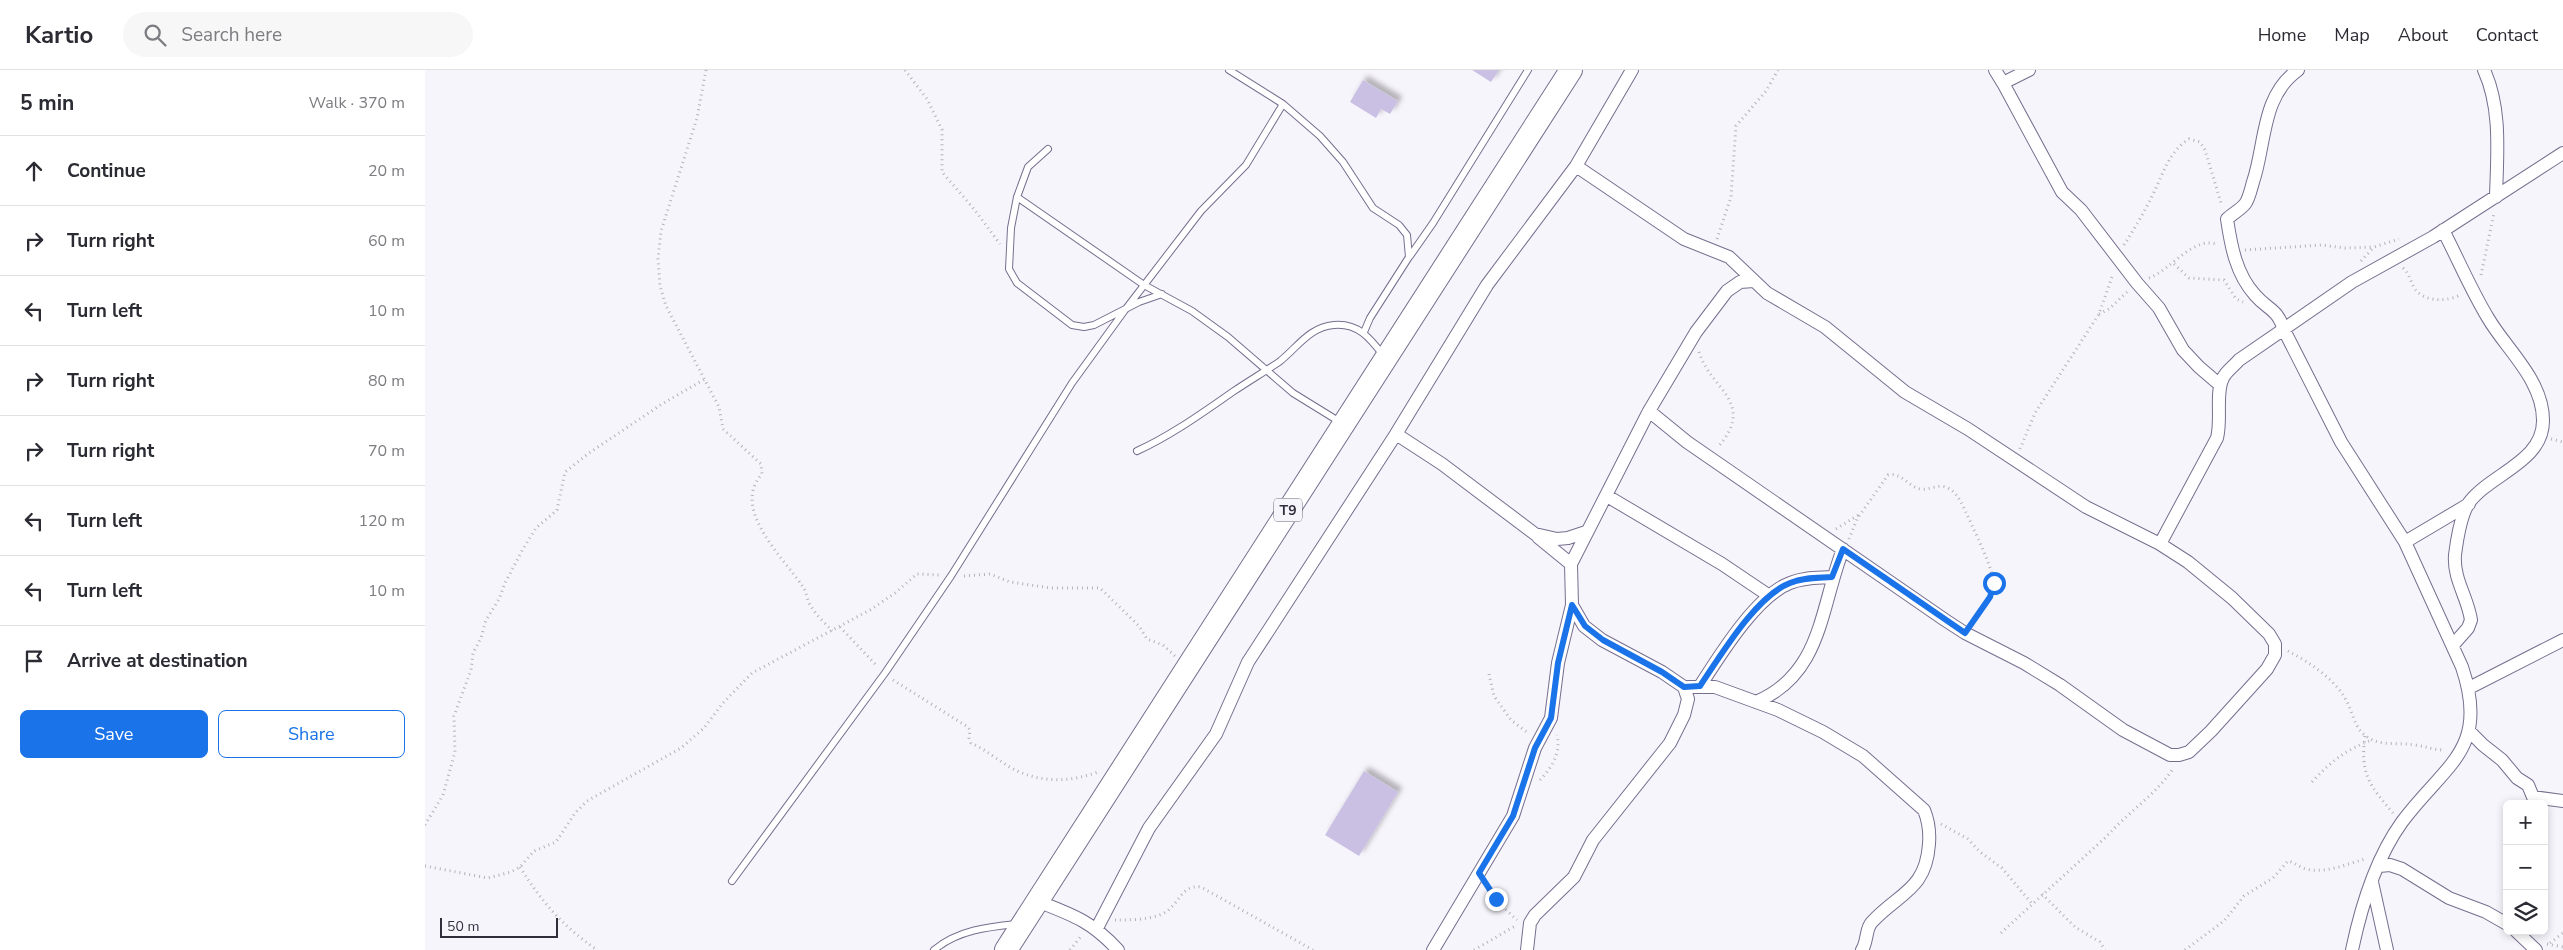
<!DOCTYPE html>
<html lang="en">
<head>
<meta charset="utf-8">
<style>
	:root { --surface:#fff; --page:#f7f7f7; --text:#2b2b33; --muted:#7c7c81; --line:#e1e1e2; --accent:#1a73e8 }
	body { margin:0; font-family:"Nunito Sans",sans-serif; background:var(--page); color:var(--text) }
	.controls { position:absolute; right:15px; bottom:15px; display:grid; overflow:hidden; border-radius:8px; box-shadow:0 2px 8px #0003 }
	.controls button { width:45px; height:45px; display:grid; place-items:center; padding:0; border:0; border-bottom:1px solid var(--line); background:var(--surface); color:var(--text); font:25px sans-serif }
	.scale { position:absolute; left:15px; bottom:12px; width:118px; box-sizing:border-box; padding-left:5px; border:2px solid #312d3b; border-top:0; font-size:14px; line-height:18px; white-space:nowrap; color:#312d3b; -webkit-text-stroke:4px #f7f5fc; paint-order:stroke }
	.stop { position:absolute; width:15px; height:15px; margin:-11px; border:4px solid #1a73e8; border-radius:50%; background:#fff }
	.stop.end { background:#1a73e8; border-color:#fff; box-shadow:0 1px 5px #0008 }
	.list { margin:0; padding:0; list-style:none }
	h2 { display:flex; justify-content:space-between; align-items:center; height:65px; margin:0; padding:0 20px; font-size:21px }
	h2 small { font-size:16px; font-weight:400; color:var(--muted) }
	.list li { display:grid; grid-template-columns:32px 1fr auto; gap:15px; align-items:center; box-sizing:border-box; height:70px; padding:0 20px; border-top:1px solid var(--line) }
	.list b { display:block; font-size:19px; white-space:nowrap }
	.list em { font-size:16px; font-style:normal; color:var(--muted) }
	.actions { display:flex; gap:10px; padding:15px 20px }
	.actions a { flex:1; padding:11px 0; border:1px solid var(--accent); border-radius:8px; text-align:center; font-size:18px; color:var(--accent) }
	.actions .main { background:var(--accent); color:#fff }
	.icon { flex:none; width:28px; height:28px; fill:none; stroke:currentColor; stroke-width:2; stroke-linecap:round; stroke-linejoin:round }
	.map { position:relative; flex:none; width:2138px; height:880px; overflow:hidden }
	header { display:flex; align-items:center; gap:30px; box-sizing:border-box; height:70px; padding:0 25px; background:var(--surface); border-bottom:1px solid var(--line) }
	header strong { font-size:24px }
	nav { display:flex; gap:28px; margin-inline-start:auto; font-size:18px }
	.search { width:350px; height:45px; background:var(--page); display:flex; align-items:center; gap:12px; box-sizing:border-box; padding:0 18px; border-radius:28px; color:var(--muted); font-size:19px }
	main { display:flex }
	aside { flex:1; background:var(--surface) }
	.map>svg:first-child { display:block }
	.building { fill:#cac0e3; filter:url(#shadow) }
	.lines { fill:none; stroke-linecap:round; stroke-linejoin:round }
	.lane-casing { stroke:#776e8e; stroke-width:8 }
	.street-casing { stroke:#776e8e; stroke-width:14 }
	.highway-casing { stroke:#776e8e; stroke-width:24 }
	.path { stroke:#b4b1bb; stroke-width:3; stroke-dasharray:1 4; stroke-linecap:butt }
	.lane { stroke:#fff; stroke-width:6 }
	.street { stroke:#fff; stroke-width:12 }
	.highway { stroke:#fff; stroke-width:22 }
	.route { stroke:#1a73e8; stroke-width:6 }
	.labels { text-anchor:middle; stroke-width:5; stroke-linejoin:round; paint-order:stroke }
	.shield { fill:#f7f5fc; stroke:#6c6975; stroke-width:1 }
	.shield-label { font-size:14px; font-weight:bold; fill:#312d3b }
</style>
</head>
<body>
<header>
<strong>Kartio</strong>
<div class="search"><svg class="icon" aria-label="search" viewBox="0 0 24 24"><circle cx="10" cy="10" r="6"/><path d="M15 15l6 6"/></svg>Search here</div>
<nav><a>Home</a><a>Map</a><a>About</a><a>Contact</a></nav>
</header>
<main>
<aside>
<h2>5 min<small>Walk · 370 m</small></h2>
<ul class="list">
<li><svg class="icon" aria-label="ahead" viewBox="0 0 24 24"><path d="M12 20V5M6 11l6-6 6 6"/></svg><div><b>Continue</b></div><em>20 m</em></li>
<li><svg class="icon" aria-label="right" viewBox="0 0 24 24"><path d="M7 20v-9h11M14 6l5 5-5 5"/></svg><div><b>Turn right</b></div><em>60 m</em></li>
<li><svg class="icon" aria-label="left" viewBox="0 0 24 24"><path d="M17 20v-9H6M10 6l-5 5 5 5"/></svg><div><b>Turn left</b></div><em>10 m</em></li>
<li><svg class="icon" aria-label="right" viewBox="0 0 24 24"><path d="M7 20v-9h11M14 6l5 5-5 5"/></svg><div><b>Turn right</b></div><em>80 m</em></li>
<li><svg class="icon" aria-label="right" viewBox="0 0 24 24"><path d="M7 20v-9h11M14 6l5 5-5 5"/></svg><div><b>Turn right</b></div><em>70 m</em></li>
<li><svg class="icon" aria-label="left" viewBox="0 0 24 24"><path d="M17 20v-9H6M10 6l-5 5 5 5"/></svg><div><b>Turn left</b></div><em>120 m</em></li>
<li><svg class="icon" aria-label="left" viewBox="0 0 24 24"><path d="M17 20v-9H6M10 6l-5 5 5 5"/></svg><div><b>Turn left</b></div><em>10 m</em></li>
<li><svg class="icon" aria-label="arrive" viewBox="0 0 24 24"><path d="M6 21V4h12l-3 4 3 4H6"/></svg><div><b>Arrive at destination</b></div></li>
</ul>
<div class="actions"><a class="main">Save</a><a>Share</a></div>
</aside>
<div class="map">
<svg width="2138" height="880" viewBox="0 0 2138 880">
	<defs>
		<filter id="shadow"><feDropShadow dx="4.5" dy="-4.5" stdDeviation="2.5" flood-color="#0004"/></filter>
	</defs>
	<rect width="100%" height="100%" fill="#f7f5fc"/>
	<path class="building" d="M1047 0H1074L1066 12Z
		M938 10 973 31 965 44 956 39 951 48 925 32Z
		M939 701 973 722 934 786 900 765Z"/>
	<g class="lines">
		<g class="lane-casing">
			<path id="lane" d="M804 0 858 34 895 66 918 92 948 138 974 155 982 165 984 187 945 248 939 262
				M623 79 603 97 592 127 586 158 584 199 592 213 647 255 659 257 669 255 714 232 737 224
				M592 127 719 215 767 241 803 267 868 323 915 352
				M985 186 1008 153 1103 0
				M712 381C747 365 777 343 809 321 824 311 839 302 854 292 872 278 884 257 909 255 933 253 945 268 958 285
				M307 811 460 603 526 506 647 313 700 240 776 141 821 95 858 34
				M509 880C533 860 563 857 592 854"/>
		</g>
		<g class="street-casing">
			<path id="street" d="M1570 0 1578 13 1604 0
				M1873 0C1836 26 1841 74 1828 112 1826 119 1824 129 1820 134 1815 140 1807 144 1802 149 1806 176 1811 204 1830 225 1844 241 1852 238 1859 260L1916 372 1980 472 2037 597C2065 680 2020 694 1977 752 1951 788 1936 837 1927 880
				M2059 0C2077 39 2072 86 2071 127
				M1578 13 1637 122 1656 140 1712 213 1734 238 1758 280 1774 297 1795 315
				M1151 96 1259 169 1304 187 1342 223 1400 257 1480 322 1543 359 1661 437 1735 474 1763 492 1807 528 1844 564 1850 574V585L1842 599 1786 661 1764 682 1754 685H1745L1698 660 1635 615 1599 593 1540 563 1520 550 1262 372 1224 341
				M2018 160C2033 189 2046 220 2063 248 2081 279 2118 310 2118 350 2119 392 2064 404 2043 434 2035 448 2032 469 2030 485 2028 509 2043 528 2046 550L2043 558 2028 575
				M971 364 1017 394 1110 464 1132 469 1143 468 1161 462
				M1182 426 1297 494 1343 525
				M1113 467 1146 494
				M1980 472 2044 434
				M1735 474 1792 368C1797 349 1790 322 1798 308 1801 301 1809 296 1814 290L1927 212 2008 167 2138 83
				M1275 616C1295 585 1331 526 1365 513 1379 507 1393 508 1407 507
				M1259 617H1290L1353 640 1398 662 1438 686 1499 740C1504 752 1505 761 1504 774 1501 820 1474 823 1447 852 1440 859 1443 871 1437 880
				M2044 618 2138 570
				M1331 632C1397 604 1395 539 1418 479
				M2045 662 2058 675 2077 690 2092 708 2103 715 2108 727 2138 731
				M1954 796 1965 795 1977 799 2024 828 2061 842 2082 854
				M1947 812 1962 880
				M612 831C648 845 666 851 693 880
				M672 858 724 758 791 664 823 592 971 364 1062 215 1151 96 1207 0
				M2091 861 2111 880
				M1008 880 1088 746 1110 678 1126 648 1133 593 1147 535
				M1102 880 1105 853 1110 845 1149 807 1168 770 1245 673 1259 645 1263 629 1259 617 1237 602 1177 570 1159 556 1147 535 1146 494 1224 341 1271 262 1302 221 1315 212 1329 211"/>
		</g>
		<g class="highway-casing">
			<path id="highway" d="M581 880 1146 0"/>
		</g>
		<path class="path" d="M281 0 272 48 236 161 233 189 235 216 241 236 294 337 298 359 336 394 337 404C305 439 359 488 378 517 382 523 382 532 387 538 392 546 401 554 407 561
			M480 0 502 29 517 60V102L549 139 575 174
			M1292 169 1306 127 1311 56 1341 21 1353 0
			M1699 175C1710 158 1721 139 1730 120 1739 101 1745 81 1764 69L1775 72 1780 80 1797 136
			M1820 180 1896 175 1920 178 1949 177
			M1936 191 1949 177 1974 169
			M1749 194 1764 208 1799 210 1811 229 1818 232
			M1978 198C1985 204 1985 212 1990 219 1999 232 2022 232 2035 225
			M2056 205 2069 143
			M1724 208C1746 200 1770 164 1793 175
			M1674 244 1684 239 1702 222
			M1274 282C1285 319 1332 332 1293 377
			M2126 369 2138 372
			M1595 379 1610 343 1674 244 1688 204
			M1411 459 1435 444
			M1424 469 1432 449 1463 405C1476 402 1483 416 1495 419 1504 421 1513 413 1523 418 1530 422 1534 428 1538 436 1545 452 1572 504 1569 520 1566 531 1554 543 1548 552
			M539 506 565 504 585 512 626 518H675L714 556 722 569 738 575 750 586
			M415 557 452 596
			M1863 581C1884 592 1910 609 1921 630 1928 642 1929 658 1941 666 1955 677 1973 672 1989 675 2000 676 2008 680 2019 680
			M1064 604 1069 626 1086 650 1103 663
			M468 610 543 657 545 660 544 668 546 673C564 681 579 696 597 703 622 713 648 711 673 702
			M1940 666C1935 704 1944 715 1968 743
			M1115 710C1127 697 1136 683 1132 665
			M1887 712C1905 692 1922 679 1947 670
			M1516 754 1543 769 1555 782 1577 798 1608 835
			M0 755 18 725 30 682 29 646 46 600 48 583 56 568 61 550 74 529 80 513 98 479 111 458 132 440 140 402 164 383 237 334 280 309
			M0 796 63 808 86 802 95 797 109 781 131 772 150 743 162 731 256 678 279 658 298 633 327 603 445 540 470 523 492 504 515 505
			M95 797C118 834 137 855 172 880
			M1062 816 1079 838 1092 850
			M1617 824 1650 857 1675 872 1680 880
			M690 850C705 850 723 850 737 844 754 837 755 814 776 817L888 880
			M1576 863 1681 767C1702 743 1733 723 1749 697
			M2125 873 2138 863
			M2122 874 2138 877
			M645 880 657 865
			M1049 880 1092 855
			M1760 880 1799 851 1819 826 1848 808 1863 791C1869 792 1874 797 1881 799 1900 804 1922 794 1940 789"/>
		<use href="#lane" class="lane"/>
		<use href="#street" class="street"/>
		<use href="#highway" class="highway"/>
	</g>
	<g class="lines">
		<path class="route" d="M1071 829 1054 803 1088 746 1110 678 1126 648 1133 593 1147 535 1160 556 1178 570 1237 602 1259 617 1275 616C1296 585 1331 526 1365 513 1379 507 1393 508 1407 507L1418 479 1540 563 1565 527 1569 513"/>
	</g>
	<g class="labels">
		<rect class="shield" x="849" y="428.5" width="28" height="23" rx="4"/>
		<g class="shield-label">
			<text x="863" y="445">T9</text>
		</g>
	</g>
</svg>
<div class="controls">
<button>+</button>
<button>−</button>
<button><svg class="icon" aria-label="layers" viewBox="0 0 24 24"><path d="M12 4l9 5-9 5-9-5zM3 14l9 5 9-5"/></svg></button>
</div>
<div class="scale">50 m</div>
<div class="stop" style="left:1569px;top:513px"></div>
<div class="stop end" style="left:1071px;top:829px"></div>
</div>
</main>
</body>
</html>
